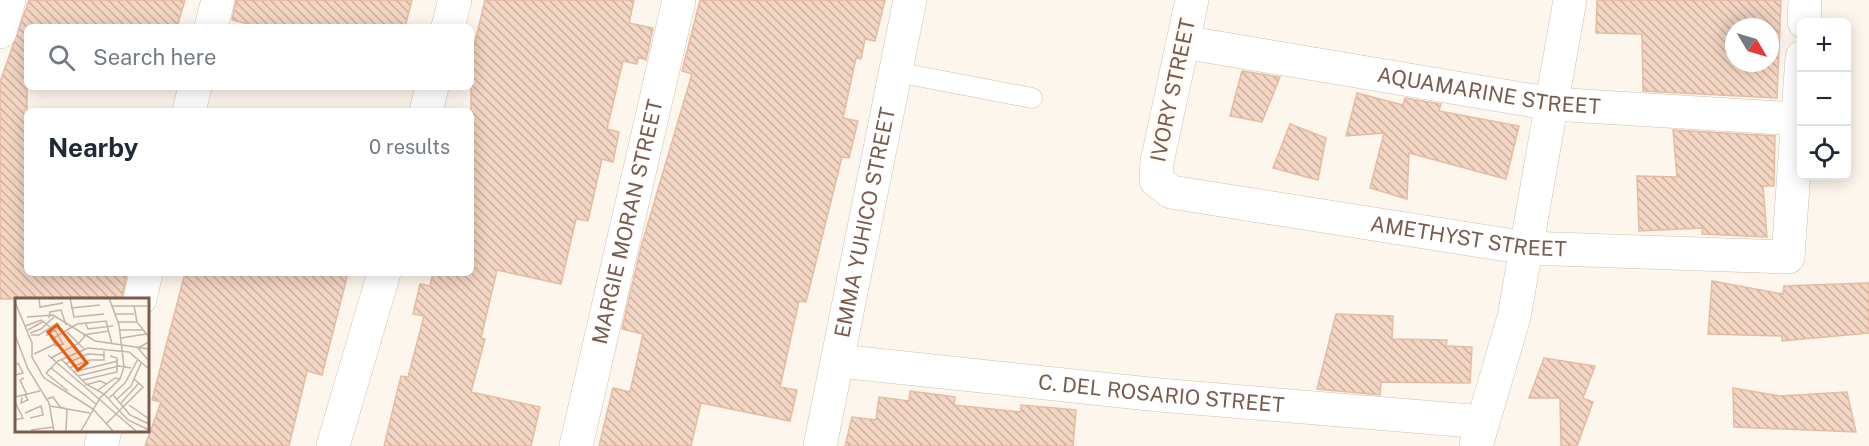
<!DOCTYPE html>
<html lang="en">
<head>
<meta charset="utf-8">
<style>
	:root { --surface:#fff; --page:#f6f6f7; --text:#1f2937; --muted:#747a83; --line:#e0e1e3 }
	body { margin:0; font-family:"Public Sans",sans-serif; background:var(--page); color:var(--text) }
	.controls { position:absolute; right:18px; top:18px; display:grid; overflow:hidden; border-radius:9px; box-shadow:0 3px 15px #0003 }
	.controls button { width:54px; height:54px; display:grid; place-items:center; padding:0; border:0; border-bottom:2px solid var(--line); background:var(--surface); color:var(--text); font:30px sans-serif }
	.compass { position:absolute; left:1725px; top:18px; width:54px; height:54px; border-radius:50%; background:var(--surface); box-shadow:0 3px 15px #0003; rotate:128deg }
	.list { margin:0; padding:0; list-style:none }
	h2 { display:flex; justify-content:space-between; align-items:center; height:78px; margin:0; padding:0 24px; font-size:26px }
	h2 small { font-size:20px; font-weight:400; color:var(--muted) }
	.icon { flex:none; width:33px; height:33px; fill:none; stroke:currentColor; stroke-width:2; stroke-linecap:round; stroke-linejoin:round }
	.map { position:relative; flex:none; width:1869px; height:446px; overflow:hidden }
	.search { position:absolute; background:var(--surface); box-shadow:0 3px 15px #0003; left:24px; top:24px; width:450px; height:66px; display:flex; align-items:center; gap:15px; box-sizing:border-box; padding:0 21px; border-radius:9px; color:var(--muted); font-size:22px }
	.panel { position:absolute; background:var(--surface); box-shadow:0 3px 15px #0003; left:24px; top:108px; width:450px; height:168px; border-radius:9px }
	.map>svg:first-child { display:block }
	.building { fill:url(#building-back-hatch); stroke:#e6bba3; stroke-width:1.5; fill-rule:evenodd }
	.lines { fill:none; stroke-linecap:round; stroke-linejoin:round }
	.service-casing { stroke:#d1beb0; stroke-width:21 }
	.minor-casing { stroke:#d1beb0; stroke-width:34 }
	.service { stroke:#fff; stroke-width:20 }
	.minor { stroke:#fff; stroke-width:33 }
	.labels { text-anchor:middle; stroke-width:5; stroke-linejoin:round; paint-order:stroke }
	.street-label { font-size:21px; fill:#7a5c4d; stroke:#fffaf3 }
	.inset-road { fill:none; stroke:#c5b3a7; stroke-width:1.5 }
	.view { fill:#e8590c; fill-opacity:0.15; stroke:#e8590c; stroke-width:3 }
	.inset-edge { fill:none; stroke:#7a5c4d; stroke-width:3 }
</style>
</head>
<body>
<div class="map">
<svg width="1869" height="446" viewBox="0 0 1869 446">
	<defs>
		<pattern id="building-back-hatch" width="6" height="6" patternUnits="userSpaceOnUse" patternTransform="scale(1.5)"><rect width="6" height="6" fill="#f3d5c3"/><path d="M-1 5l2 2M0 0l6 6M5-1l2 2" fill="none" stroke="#cab0a1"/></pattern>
	</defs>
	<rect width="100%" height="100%" fill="#fdf6ec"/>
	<path class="building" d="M29 0H185L177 27H27V273H127L122 299H0V82Z
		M236 0H412L405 27H259L232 20Z
		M485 0H634L629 23 653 28 646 60 638 57 637 64 623 61 607 129 619 132 613 162 602 159 588 221 576 219 561 284 497 270 481 338 485 339 471 392 540 407 531 446H384L401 376 408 377 424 316 413 314 420 284 430 286 433 273H471V59Z
		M700 0H885L875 41 865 39 861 59 856 58 843 118 858 121 849 158 842 157 806 302 799 301 780 387 797 390 790 421 701 403 691 446H599L613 388 630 392 643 334 622 329 641 247 692 74 682 71Z
		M1597 0H1781L1777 98 1643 91 1642 34 1596 33ZM1734 27H1770V63H1734Z
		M1242 71 1280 77 1262 122 1230 116Z
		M1357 93 1403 105 1405 98 1441 104 1439 111 1519 126 1506 179 1409 153 1407 199 1370 188 1384 133 1346 136Z
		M1290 124 1326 138 1318 180 1273 168Z
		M1673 130 1775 136 1774 186H1763L1767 237 1702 234 1703 228 1639 231 1637 176 1677 177Z
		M185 273H348L322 375 307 371 289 446H145L161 402 152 400Z
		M1712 281 1783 294 1784 286 1869 283V333L1782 341V336L1708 334Z
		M1336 314 1393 316 1392 339 1447 340 1446 346 1472 347 1470 383 1381 382 1380 395 1317 389Z
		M1544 358 1595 366 1583 398 1593 402 1577 446H1561L1560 398H1529Z
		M1733 388 1780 396 1847 392 1856 432 1734 427Z
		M910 391 955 397 954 405 1021 412V405L1076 410 1073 446H845L852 417 876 420 879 397 909 401Z"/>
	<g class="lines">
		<g class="service-casing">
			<path id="service" d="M896 72 1032 98"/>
		</g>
		<g class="minor-casing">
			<g id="minor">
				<path id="s1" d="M1192 0 1157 162 1156 180 1171 192 1526 248 1788 257 1802 57"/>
				<path d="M1804 22 1805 0"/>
				<path d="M211 27 218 0"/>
				<path d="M448 27 455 0"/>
				<path d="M0 32 9 0"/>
				<path id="s2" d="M1183 42 1552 104 1797 119"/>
				<path d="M189 111 195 87"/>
				<path d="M426 111 432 87"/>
				<path d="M140 299 146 273"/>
				<path id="s3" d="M839 361 1159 395 1483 422"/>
				<path d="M101 446 105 430"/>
				<path d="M333 446 384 273"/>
				<path id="s4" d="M576 446 679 0"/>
				<path id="s5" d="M820 446 910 0"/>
				<path d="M1476 446 1514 317 1570 0"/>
			</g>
		</g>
		<use href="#service" class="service"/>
		<use href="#minor" class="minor"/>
	</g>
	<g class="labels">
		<g class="street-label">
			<text transform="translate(1173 90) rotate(-78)" y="7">IVORY STREET</text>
			<text dy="7" stroke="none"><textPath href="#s2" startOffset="310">AQUAMARINE STREET</textPath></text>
			<text dy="7" stroke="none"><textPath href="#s4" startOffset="230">MARGIE MORAN STREET</textPath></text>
			<text dy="7" stroke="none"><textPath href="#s5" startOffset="228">EMMA YUHICO STREET</textPath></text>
			<text dy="7" stroke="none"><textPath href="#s1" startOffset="504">AMETHYST STREET</textPath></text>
			<text dy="7" stroke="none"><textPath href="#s3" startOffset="324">C. DEL ROSARIO STREET</textPath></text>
		</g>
	</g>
	<g transform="translate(15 298)">
		<rect width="134" height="134" fill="#fdf6ec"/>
		<path class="inset-road" d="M24 0 25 9 48 5M55 0 59 19 89 16M0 4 17 45V59L29 80 78 111M97 8H132M119 8 122 24 133 38M56 10 85 7M99 16H119M12 19 38 17 80 43 134 51M34 20 35 14 46 12 51 27M70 24 73 31 98 28M103 24H122M10 28 26 22 35 29M13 32 29 23M105 32H128M52 34 69 51M15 35 26 31 40 18M0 37 13 71 34 105 39 133M16 37H24L42 25 46 31M68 37 94 33M31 38 33 36 40 32 48 46 41 48 34 36M106 40 131 36M37 41 62 26 91 23 97 46M134 44 123 50 134 63M19 56 40 46M33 57 121 133M36 60 64 45 70 38M46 61 71 86 89 96 113 122 134 132M50 66 73 56 89 57M0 67 3 65 8 75 0 77M36 70 81 106M54 70 75 62H89V51M58 74 103 63M31 75 43 63 73 50 114 54 134 71M31 75 53 93M63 78 104 68 116 70M9 80 5 82 12 97M68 82 102 74V60L95 58M70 87 85 83 92 86M83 92 100 80 105 81M98 97 115 117 134 126M0 99 25 93M7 99 6 105 13 102 10 97M94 100 110 85 123 61M32 101 38 99 45 109 52 111 51 133M102 101 116 88 126 65M0 104 8 120 0 122M106 105 124 85M114 107 134 121M35 108 75 115M78 111 98 133M10 115 26 108 28 117 15 120M91 126 128 89 119 81M16 132 39 129M66 133 85 100 105 81 109 69 104 27 94 0"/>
		<path class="view" d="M42 27 72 65 63 72 33 34Z"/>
		<rect width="134" height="134" class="inset-edge"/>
	</g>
</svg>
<div class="controls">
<button>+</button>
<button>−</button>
<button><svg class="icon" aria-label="locate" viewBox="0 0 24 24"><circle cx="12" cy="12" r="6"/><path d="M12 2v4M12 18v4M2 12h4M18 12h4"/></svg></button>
</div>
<svg class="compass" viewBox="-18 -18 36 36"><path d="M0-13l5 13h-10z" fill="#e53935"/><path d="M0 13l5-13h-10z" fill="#747a83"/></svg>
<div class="search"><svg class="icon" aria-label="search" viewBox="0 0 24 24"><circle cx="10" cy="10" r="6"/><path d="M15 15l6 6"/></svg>Search here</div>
<section class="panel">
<h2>Nearby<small>0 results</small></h2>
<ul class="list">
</ul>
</section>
</div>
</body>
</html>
